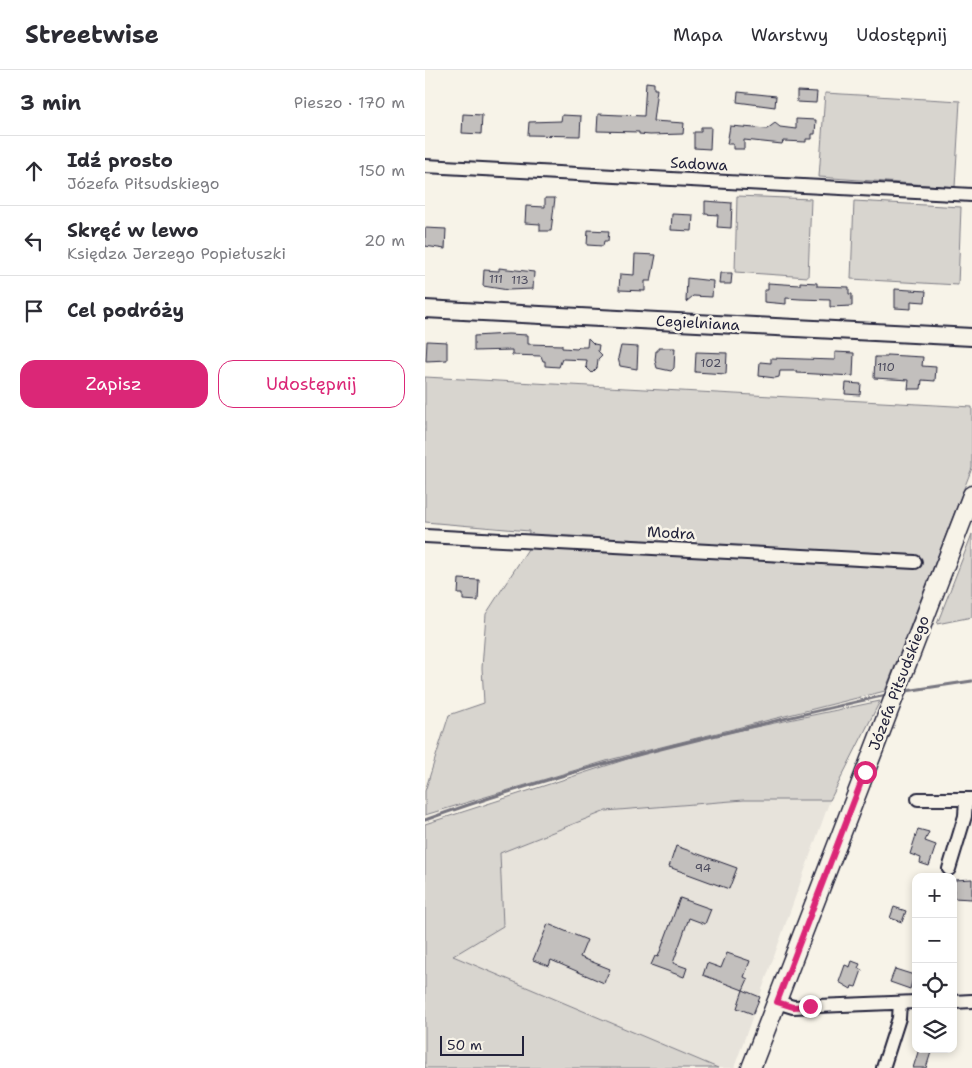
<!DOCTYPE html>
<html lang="pl">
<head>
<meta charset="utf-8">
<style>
	:root { --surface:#fff; --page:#f2f2f3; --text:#2b2b33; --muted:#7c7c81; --line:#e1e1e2; --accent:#db2777 }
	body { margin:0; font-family:"Shantell Sans",sans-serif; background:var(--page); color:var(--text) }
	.controls { position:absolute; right:15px; bottom:15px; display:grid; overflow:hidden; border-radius:10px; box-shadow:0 2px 8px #0003 }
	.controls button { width:45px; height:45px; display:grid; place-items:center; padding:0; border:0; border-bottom:1px solid var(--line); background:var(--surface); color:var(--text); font:25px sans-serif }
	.scale { position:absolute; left:15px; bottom:12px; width:84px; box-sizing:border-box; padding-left:5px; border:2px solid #22223b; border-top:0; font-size:14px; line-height:18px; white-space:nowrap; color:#22223b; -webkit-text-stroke:4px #f7f3e8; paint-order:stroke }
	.stop { position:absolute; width:15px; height:15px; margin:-11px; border:4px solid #db2777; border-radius:50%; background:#fff }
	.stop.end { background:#db2777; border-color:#fff; box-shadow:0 1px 5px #0008 }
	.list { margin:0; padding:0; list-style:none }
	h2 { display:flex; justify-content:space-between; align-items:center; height:65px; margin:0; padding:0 20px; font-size:21px }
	h2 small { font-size:16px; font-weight:400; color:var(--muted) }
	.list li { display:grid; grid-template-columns:32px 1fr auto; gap:15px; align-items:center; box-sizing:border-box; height:70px; padding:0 20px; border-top:1px solid var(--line) }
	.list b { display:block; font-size:19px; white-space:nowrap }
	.list p { margin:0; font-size:16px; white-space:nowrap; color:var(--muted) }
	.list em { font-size:16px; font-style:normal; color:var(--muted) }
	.actions { display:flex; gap:10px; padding:15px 20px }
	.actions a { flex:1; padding:11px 0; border:1px solid var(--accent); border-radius:15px; text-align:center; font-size:18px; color:var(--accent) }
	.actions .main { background:var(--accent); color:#fff }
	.icon { flex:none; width:28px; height:28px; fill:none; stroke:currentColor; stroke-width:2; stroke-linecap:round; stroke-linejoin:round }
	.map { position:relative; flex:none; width:547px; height:998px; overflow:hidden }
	header { display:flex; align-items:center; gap:30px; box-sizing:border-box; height:70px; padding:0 25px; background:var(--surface); border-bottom:1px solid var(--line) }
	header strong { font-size:24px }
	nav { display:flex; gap:28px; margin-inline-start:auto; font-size:18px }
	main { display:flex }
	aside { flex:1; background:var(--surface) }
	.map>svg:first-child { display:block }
	.built { fill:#e7e3db }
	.green { fill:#d8d5cf; stroke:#7d7c85 }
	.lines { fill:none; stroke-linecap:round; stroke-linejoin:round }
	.stream { stroke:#76747f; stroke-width:3 }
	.building { fill:#c2bfbd; stroke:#22223b }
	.minor-casing { stroke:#22223b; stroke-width:16 }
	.tertiary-casing { stroke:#22223b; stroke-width:20 }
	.secondary-casing { stroke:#22223b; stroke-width:21 }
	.minor { stroke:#f7f3e8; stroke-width:12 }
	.tertiary { stroke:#f7f3e8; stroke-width:16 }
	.secondary { stroke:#f7f3e8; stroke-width:18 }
	.route { stroke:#db2777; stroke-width:6 }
	.labels { text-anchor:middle; stroke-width:5; stroke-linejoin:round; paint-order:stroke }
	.number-label { font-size:12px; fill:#4a495c }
	.street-label { font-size:15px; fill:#22223b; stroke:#f7f3e8 }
</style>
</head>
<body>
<header>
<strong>Streetwise</strong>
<nav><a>Mapa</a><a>Warstwy</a><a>Udostępnij</a></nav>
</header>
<main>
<aside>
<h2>3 min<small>Pieszo · 170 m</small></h2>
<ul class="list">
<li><svg class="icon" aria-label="ahead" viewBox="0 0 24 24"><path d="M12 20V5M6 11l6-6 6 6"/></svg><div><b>Idź prosto</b><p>Józefa Piłsudskiego</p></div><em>150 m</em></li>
<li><svg class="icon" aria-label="left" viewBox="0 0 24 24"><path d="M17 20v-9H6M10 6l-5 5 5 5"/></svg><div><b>Skręć w lewo</b><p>Księdza Jerzego Popiełuszki</p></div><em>20 m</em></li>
<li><svg class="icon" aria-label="arrive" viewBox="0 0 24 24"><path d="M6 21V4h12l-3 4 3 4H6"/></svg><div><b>Cel podróży</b></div></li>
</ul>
<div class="actions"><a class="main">Zapisz</a><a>Udostępnij</a></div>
</aside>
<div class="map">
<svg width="547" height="998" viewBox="0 0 547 998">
	<rect width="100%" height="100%" fill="#f7f3e8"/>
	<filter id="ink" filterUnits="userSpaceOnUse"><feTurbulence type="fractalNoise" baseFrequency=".02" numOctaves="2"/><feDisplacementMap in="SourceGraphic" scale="10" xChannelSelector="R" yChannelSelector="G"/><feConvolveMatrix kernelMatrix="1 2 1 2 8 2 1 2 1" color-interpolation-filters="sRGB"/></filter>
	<g filter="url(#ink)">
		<path class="built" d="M319 730H405L309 998H293L27 886 78 856 75 783 181 741Z"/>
		<path class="green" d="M400 23 535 31 530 117 394 107Z
			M312 126 386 129 383 207 310 202Z
			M429 131 536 137 533 215 426 209Z
			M0 307 547 337V398L460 621 188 689 0 745V721L24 645 59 633 57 598 61 544 103 479 104 461 0 452Z
			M547 464V547L512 554Z
			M455 631 405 730H319L181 741 75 783 78 856 28 886 293 998H0V754L249 674Z"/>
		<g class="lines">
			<path class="stream" d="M481 621 547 611
				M0 750C150 696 306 661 461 625"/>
		</g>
		<path class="building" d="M221 12 229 13V19H232L228 51 259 53 258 64 225 65 214 64V62L172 61 173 44 219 46Z
			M372 21 392 22 391 33 372 32Z
			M313 22 351 26 350 37 312 32Z
			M38 44 57 45 56 64 37 63Z
			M137 45 156 46 155 66 103 65 104 52 136 51Z
			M371 49 391 50 390 64H387V69H381V72L358 71 357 74 319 70V79H308V74H302L305 56 342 59 350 53 355 57 371 59Z
			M276 57H286L285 79 269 78V62H276Z
			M120 128H130L126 161H115V154L100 153 101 136 120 137Z
			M280 131 307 133 306 158 292 157 293 145 280 144Z
			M247 144 268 145 267 161 246 160Z
			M0 158 21 159 20 179 0 176Z
			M163 160 184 161 183 171H179L178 176 162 175Z
			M210 184 231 185 226 211H220V221L194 220 195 204 209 205Z
			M74 198 109 202 108 219 83 220 58 216 59 200 74 201Z
			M295 203H307L306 214H294Z
			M262 208 288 211 287 227 268 226 261 232Z
			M375 212 392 213V216L424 217V224H427V236L405 237V230L375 229 361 228V234L339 232V220H343V213L375 215Z
			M470 219 501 221 500 232 486 231V239L470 238Z
			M83 264 103 265V274L137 275V278L152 279 154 277H162L163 268 169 274 174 275 173 281 177 285 173 289 172 298 167 303 161 297 162 290 137 289 134 297 120 296V291H118L116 286 87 285V280L49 281V266Z
			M2 271 22 272V290L1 291Z
			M196 276 213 277 212 299 195 296 193 288Z
			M233 278H250L249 298 246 301 232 298 230 290 231 281H233Z
			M271 282 302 283 301 304 270 302Z
			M410 282 429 283 428 306 372 303V301H355L354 307 350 308 334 306 335 292 346 293V288L410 290Z
			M462 285 498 287 497 296 511 297 510 311 497 310 496 319H483L484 310 449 308 450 287H462Z
			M421 313 436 314 435 325 420 324Z
			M34 509 54 510 53 531 38 530V524H33Z
			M493 759 504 762 500 771 511 775 504 796 495 793 496 788 485 784Z
			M251 776 312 798 304 819 244 797Z
			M547 809V829L528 828 530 810Z
			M255 828 286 839 280 854 264 848 248 893 262 898 259 907 226 895 230 886 233 887Z
			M469 837 481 841 477 852 465 848Z
			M123 854 162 870 155 887 185 899 179 913 126 890 124 896 108 890Z
			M302 883 325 891 319 907 323 909 318 920 278 905 282 893 296 898Z
			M427 891 435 894 433 898 437 900 431 917 427 916 426 919 414 912 420 895 425 897Z
			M470 899 489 905 485 919 465 912Z
			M318 920 335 927 328 944 312 938Z
			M494 979H507L501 998H488Z"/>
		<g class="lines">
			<g class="minor-casing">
				<path id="minor" d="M0 96 547 125
					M0 466 490 492
					M493 729H547
					M524 799 540 746 541 729
					M352 932 368 937 491 932
					M528 932 547 931
					M458 998 474 948 475 933"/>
			</g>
			<g class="tertiary-casing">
				<path id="tertiary" d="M0 239 547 267"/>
			</g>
			<g class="secondary-casing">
				<path id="secondary" d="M326 998 547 425"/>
			</g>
			<use href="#minor" class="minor"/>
			<use href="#tertiary" class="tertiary"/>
			<use href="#secondary" class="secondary"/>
		</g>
	</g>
	<g class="lines" filter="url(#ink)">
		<path class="route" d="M385 936 368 937 352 932 440 702"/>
	</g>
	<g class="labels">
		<g class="number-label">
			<text x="71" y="213">111</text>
			<text x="95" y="214">113</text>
			<text x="286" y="297">102</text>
			<text x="461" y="301">110</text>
			<text x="278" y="802">94</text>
		</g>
		<g class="street-label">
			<text transform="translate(274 94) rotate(3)" y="5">Sadowa</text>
			<text transform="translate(273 253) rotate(3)" y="5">Cegielniana</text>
			<text transform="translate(246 463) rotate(3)" y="5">Modra</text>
			<text transform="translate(474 613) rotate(-69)" y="5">Józefa Piłsudskiego</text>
		</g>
	</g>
</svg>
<div class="controls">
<button>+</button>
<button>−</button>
<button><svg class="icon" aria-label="locate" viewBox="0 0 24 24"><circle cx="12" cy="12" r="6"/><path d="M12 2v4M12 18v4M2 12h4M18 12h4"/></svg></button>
<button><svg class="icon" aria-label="layers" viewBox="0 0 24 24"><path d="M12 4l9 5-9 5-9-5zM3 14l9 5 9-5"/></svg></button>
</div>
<div class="scale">50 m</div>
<div class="stop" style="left:440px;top:702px"></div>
<div class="stop end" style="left:385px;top:936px"></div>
</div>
</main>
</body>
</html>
